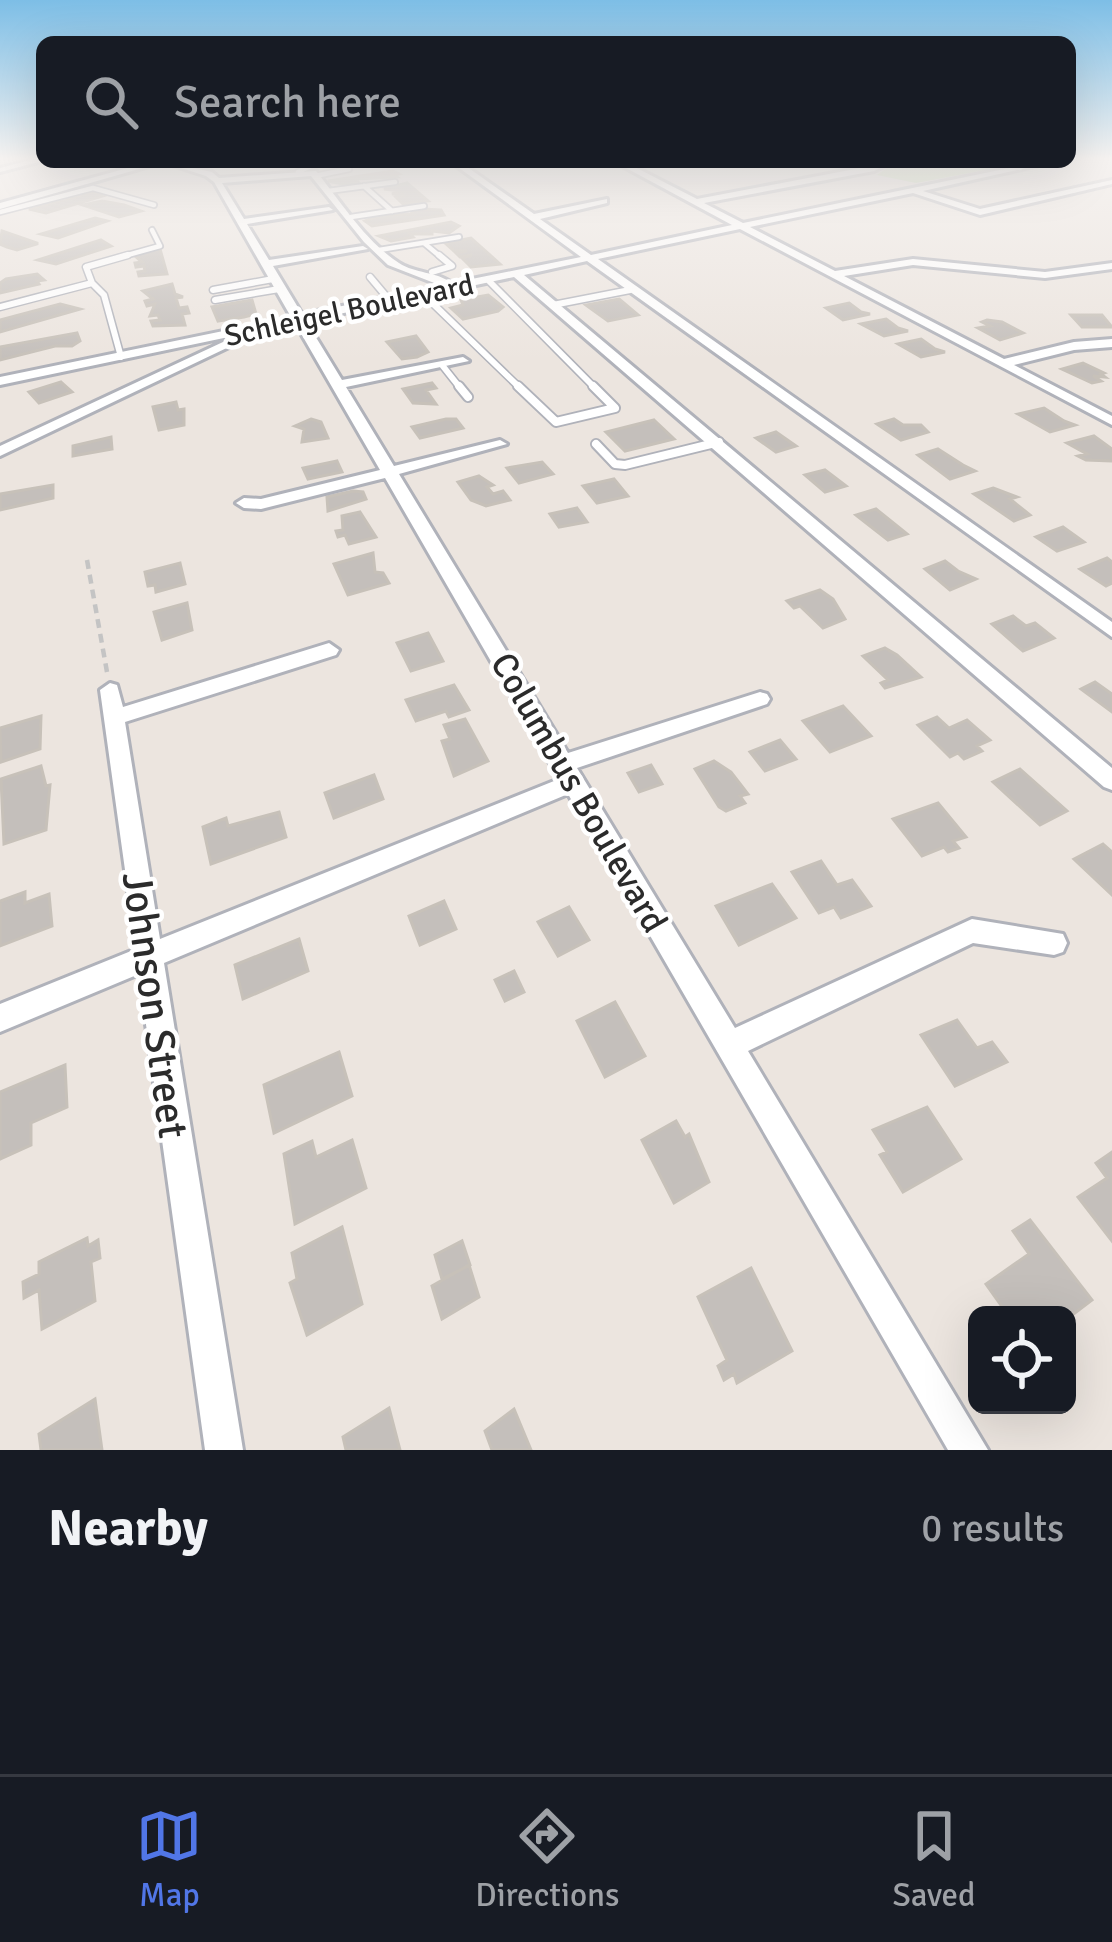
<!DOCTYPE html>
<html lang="en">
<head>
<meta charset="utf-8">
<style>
	:root { --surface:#171b24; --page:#20242c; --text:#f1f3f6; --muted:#9ea1a6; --line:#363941; --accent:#5176e7 }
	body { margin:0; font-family:Signika,sans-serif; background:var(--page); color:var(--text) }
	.controls { position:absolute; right:36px; bottom:36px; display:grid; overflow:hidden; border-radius:18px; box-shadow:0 12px 48px #0002 }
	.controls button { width:108px; height:108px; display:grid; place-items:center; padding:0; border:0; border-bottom:3px solid var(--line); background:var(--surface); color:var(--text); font:60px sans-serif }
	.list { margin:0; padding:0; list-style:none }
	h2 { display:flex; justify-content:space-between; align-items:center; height:156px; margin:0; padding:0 48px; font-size:51px }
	h2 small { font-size:39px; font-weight:400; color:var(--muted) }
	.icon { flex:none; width:66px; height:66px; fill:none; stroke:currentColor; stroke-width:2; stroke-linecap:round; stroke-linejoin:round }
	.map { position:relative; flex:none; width:1112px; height:1450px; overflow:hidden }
	.search { position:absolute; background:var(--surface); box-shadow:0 12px 48px #0002; left:36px; right:36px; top:36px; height:132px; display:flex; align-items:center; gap:30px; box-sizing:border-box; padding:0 42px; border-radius:18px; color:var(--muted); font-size:45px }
	.sheet { height:324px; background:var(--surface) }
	nav { display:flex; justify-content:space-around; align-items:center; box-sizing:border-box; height:168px; border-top:3px solid var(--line); background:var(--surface); font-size:33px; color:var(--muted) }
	nav a { display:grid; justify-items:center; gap:6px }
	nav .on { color:var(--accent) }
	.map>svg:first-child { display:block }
	.green { fill:#b9dca2 }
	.building { fill:#c4bfbb; stroke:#c7c1b9; stroke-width:3 }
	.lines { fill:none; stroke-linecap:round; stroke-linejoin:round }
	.service-far2-casing { stroke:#b0b2ba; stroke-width:8 }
	.service-far1-casing { stroke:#b0b2ba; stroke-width:9 }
	.service-casing { stroke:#b0b2ba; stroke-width:12 }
	.minor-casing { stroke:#b0b2ba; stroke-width:6 }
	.path { stroke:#c4c4c4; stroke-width:4.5; stroke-dasharray:9 6; stroke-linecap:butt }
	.service-far2 { stroke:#fff; stroke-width:4.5 }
	.service-far1 { stroke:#fff; stroke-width:6 }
	.service { stroke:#fff; stroke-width:8 }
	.minor { fill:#fff; fill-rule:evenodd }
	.labels { text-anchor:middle; stroke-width:9; stroke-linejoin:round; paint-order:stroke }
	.far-street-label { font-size:30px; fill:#2b2b2b; stroke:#fff }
	.street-label { font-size:36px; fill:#2b2b2b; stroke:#fff }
	.near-street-label { font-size:42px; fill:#2b2b2b; stroke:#fff }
</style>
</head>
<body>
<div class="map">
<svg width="1112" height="1450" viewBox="0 0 1112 1450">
	<rect width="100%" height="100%" fill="#ece5df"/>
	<path class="green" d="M895 162 1001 167 916 183 877 175Z"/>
	<path class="building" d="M393 171 399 174 394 175 397 177 355 179 358 182 347 185 328 181Z
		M407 183 428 201 403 204 396 197 405 195 392 194 400 191 384 189Z
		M93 192 106 195 46 213 29 209Z
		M102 201 124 205 141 211 119 217 83 205Z
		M422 209 441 210 444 215 372 226 365 221 381 215 414 214 411 211Z
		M95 218 107 221 58 238 41 234Z
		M451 222 459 226 449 233 432 231V234H410L413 237 391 241 379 236Z
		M2 231 37 243V244L17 250 7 247 0 244Z
		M471 238 500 264 471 267 462 258 472 255 460 257 456 253 467 251H454L445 243Z
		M101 240 111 246 56 264 38 260Z
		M160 249 167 274 139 276 138 272 145 271 144 266 136 267 135 263 142 262 134 255Z
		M37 274 44 280 37 281 39 284 0 293V283L6 279Z
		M172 284 175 294 183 297 176 298 179 308 187 307 189 313 182 314 185 325 153 326 151 321 160 320 158 315 150 316 155 304 147 306 145 301 153 299 143 291Z
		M488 295 503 307 498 311 463 319 451 308 463 305 461 300Z
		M619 299 638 315 608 321 586 305Z
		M252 300 256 314 244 317 218 321 212 307Z
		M849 303 861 312 870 314 843 320 826 308Z
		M60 304 80 309 0 332V320Z
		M1071 315H1102L1112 327H1082Z
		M886 319 898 328 908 331 884 336 861 324Z
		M987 320 1002 322 1023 333 1000 340 978 328 990 326 982 322Z
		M77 333 80 341 72 346H55L0 360V347Z
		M416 336 428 352 417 357 402 359 387 342Z
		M921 339 935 349 945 352 921 357 898 344Z
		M1083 363 1104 373 1101 374 1105 377 1093 376 1101 381 1092 383 1062 369Z
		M61 382 72 392 39 403 29 392Z
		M432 383 436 388 426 390 436 404 413 403 403 389Z
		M176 402 178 410 184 409V425L159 430 153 407Z
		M1044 408 1064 421 1075 425 1050 432 1018 414Z
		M311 419 321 422 328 438 302 442 304 429 295 426Z
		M446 419H456L463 428 420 438 412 427Z
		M894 419 903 425H921L928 432 901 440 877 424Z
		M654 420 674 439 625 451 606 432Z
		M776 432 796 446 776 452 756 438Z
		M1094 436 1112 449V461L1086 460 1078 456 1087 454 1067 443Z
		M111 437 112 449 73 456V446Z
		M938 449 963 465 975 471 950 479 918 455Z
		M337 461 342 472 308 479 303 468Z
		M542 462 553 474 519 483 507 468Z
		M825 470 846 486 825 492 805 475Z
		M479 476 493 485 487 487 493 494 503 491 510 500 486 506 471 500 458 482Z
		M614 479 628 496 597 503 583 486Z
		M53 485V498L0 510V494Z
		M993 488 1017 497 1010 499 1030 515 1014 521 974 494Z
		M353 491 363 492 366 499 328 511 327 497Z
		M577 508 587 522 559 527 550 514Z
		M876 509 907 534 888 540 856 515Z
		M360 512 376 537 349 544 345 535 338 537 336 531 343 530 342 516Z
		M1063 527 1084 542 1057 551 1036 537Z
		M373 553 375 572 383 573 389 583 348 595 334 564Z
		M1107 558 1112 562V583L1106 586 1080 569Z
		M945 561 958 571 976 579 950 590 925 569Z
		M180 563 185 584 156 592 155 585 148 586 145 572Z
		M820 590 833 599 845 619 823 628 800 606 794 608 787 601Z
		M187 603 192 630 162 640 154 612Z
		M1013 616 1026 626 1035 623 1054 638 1023 651 992 624Z
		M428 633 443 661 411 671 397 643Z
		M885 648 897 655 921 677 885 688 881 683 888 680 863 656Z
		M1095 682 1112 694V712L1081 689Z
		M454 685 469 710 449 717 446 711 416 721 406 700Z
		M843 706 871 736 830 752 803 721Z
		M41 716 40 749 1 762 0 728Z
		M937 717 949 728 967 720 990 740 977 746 982 751 964 759 958 753 950 757 918 725Z
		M465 719 488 761 454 776 442 741 450 739 444 725Z
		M780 740 796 759 765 771 750 752Z
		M714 761 731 772 748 794 740 796 745 803 726 811 719 807 695 769Z
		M651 765 662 784 639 792 628 773Z
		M41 766 46 786 50 785 46 830 4 844 1 779Z
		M1020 769 1067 811 1040 825 993 782Z
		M374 775 383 799 334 818 325 793Z
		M938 803 966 837 953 841 959 848 948 852 944 847 922 856 893 819Z
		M279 812 286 837 211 864 203 827 226 818 228 826Z
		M1103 844 1112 852V895L1074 859Z
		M821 861 837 885 852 880 871 906 841 918 834 907 819 913 792 872Z
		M772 884 796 918 739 945 716 906Z
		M25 892V903L49 894 52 926 0 946V901Z
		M444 901 456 929 420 945 409 916Z
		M569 907 589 940 558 956 538 922Z
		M299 939 308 971 243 999 235 965Z
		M514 971 524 992 505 1001 495 980Z
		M615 1002 645 1056 605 1077 577 1021Z
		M957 1020 977 1048 992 1042 1007 1062 955 1086 921 1035Z
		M339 1052 352 1096 274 1133 264 1085Z
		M65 1065 67 1107 31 1123V1145L0 1159V1092Z
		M927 1107 961 1159 903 1192 880 1155 887 1152 873 1130Z
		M676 1121 685 1137 689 1134 709 1182 674 1203 642 1140Z
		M352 1140 366 1188 295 1224 284 1154 312 1141 316 1157Z
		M1112 1152V1241L1078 1197 1107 1178 1096 1163Z
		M1030 1220 1092 1300 1067 1319V1315H1008L986 1284 1029 1254 1013 1231Z
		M342 1227 362 1304 307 1335 290 1283 297 1279 292 1253Z
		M87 1238 88 1246 98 1240 100 1258 91 1262 95 1301 42 1329 39 1290 24 1298 23 1282 39 1274V1262Z
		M462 1241 470 1265 442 1279 435 1255Z
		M469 1265 479 1297 442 1319 432 1286Z
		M751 1268 792 1351 737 1383 734 1374 724 1380 718 1366 727 1360 698 1297Z
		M95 1399 102 1450H41L39 1434Z
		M389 1408 400 1450H346L343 1437Z
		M514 1409 531 1450H492L485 1431Z"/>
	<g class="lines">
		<g class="service-far2-casing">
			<path id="service-far2" d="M1001 162 1020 168
				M298 172 319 162
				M315 176 349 169 342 162
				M364 186 392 211
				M328 191 395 182
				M0 212 93 188 154 205
				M351 217 424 206
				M424 243 442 258
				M379 250 459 237
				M117 258 160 246 152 230"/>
		</g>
		<g class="service-far1-casing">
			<path id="service-far1" d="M432 272 452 266 439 255
				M370 277 391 302
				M489 281 596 389
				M213 290 273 279
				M424 295 521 389
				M215 300 279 289
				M553 305 630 290
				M0 307 92 283
				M121 357 104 295 92 283 86 267 128 255
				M442 365 461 389"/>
		</g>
		<g class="service-casing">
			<path id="service" d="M459 386 468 397
				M518 386 556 422 615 408 593 386
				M596 444 615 464 625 465 719 442"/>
		</g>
		<g class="minor-casing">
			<path id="minor" d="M42 157V161L0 172V168Z
				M1070 157H1080L1070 160Z
				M150 162H163L0 209V203Z
				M163 162 212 172 219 178 316 171C341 202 365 241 399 263 416 274 435 271 452 283L581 257 451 162H460L534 214 607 199V203L540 219 591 255 732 225 615 162H625L697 199 892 162 874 171 704 203 743 223 1038 162H1053L923 191 980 209 1112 180V184L980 215 913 193 750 227 835 271 913 259 1045 272 1112 263V269L1045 278 913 265 844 276 1004 359 1074 342 1112 339V347L1074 350 1014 365 1112 416V425L740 229 598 259 1112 622V637L587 261 524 275 1112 768V790L1104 787 514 277 306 321 342 380 463 357 469 361 346 387 394 466 500 440 507 444 399 474 568 753 760 692 767 694 770 699 767 704 577 768 735 1028 972 919 1063 934 1067 943 1063 952 1054 955 973 943 748 1051 988 1450H948L568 794 164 963 243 1450H205L139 974 0 1032V1004L136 949 100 690 110 683 117 685 123 707 329 643 339 650 336 655 125 722 160 939 559 779 385 478 261 509 244 508 236 503 244 498 261 499 380 470 295 323 0 385V377L291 317 214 182 206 176ZM311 176 364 242 388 265 442 286 302 314 273 266 368 249 363 246 269 260 247 224 333 210 329 207 244 219 222 183Z
				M223 342 233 345 0 456V446Z"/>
		</g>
		<path class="path" d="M87 560 107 672"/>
		<use href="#service-far2" class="service-far2"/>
		<use href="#service-far1" class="service-far1"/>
		<use href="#service" class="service"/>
		<use href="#minor" class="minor"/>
	</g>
	<linearGradient id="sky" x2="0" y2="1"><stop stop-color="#7dbee6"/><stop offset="0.44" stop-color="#f6f3f1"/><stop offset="1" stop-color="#f6f3f1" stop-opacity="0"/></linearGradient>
	<rect width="1112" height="360" fill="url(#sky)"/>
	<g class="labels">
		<g class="far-street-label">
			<text transform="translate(349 310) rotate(-12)" y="10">Schleigel Boulevard</text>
		</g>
		<g class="street-label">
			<text transform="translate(580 792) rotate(60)" y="13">Columbus Boulevard</text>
		</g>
		<g class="near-street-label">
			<text transform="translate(156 1005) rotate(82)" y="15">Johnson Street</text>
		</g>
	</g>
</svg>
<div class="controls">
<button><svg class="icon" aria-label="locate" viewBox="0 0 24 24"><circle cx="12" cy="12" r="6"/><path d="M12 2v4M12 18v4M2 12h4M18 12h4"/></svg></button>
</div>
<div class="search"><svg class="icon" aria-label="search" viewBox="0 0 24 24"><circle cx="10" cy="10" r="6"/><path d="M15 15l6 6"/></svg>Search here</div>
</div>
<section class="sheet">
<h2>Nearby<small>0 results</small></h2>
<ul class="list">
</ul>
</section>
<nav>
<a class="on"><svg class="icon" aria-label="map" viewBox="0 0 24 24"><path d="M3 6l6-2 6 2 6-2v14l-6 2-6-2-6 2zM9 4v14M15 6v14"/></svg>Map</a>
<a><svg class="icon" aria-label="directions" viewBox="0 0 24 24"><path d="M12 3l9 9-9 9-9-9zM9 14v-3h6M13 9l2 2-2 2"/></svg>Directions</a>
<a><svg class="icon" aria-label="saved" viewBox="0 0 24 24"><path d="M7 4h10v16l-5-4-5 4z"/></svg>Saved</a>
</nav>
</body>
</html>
